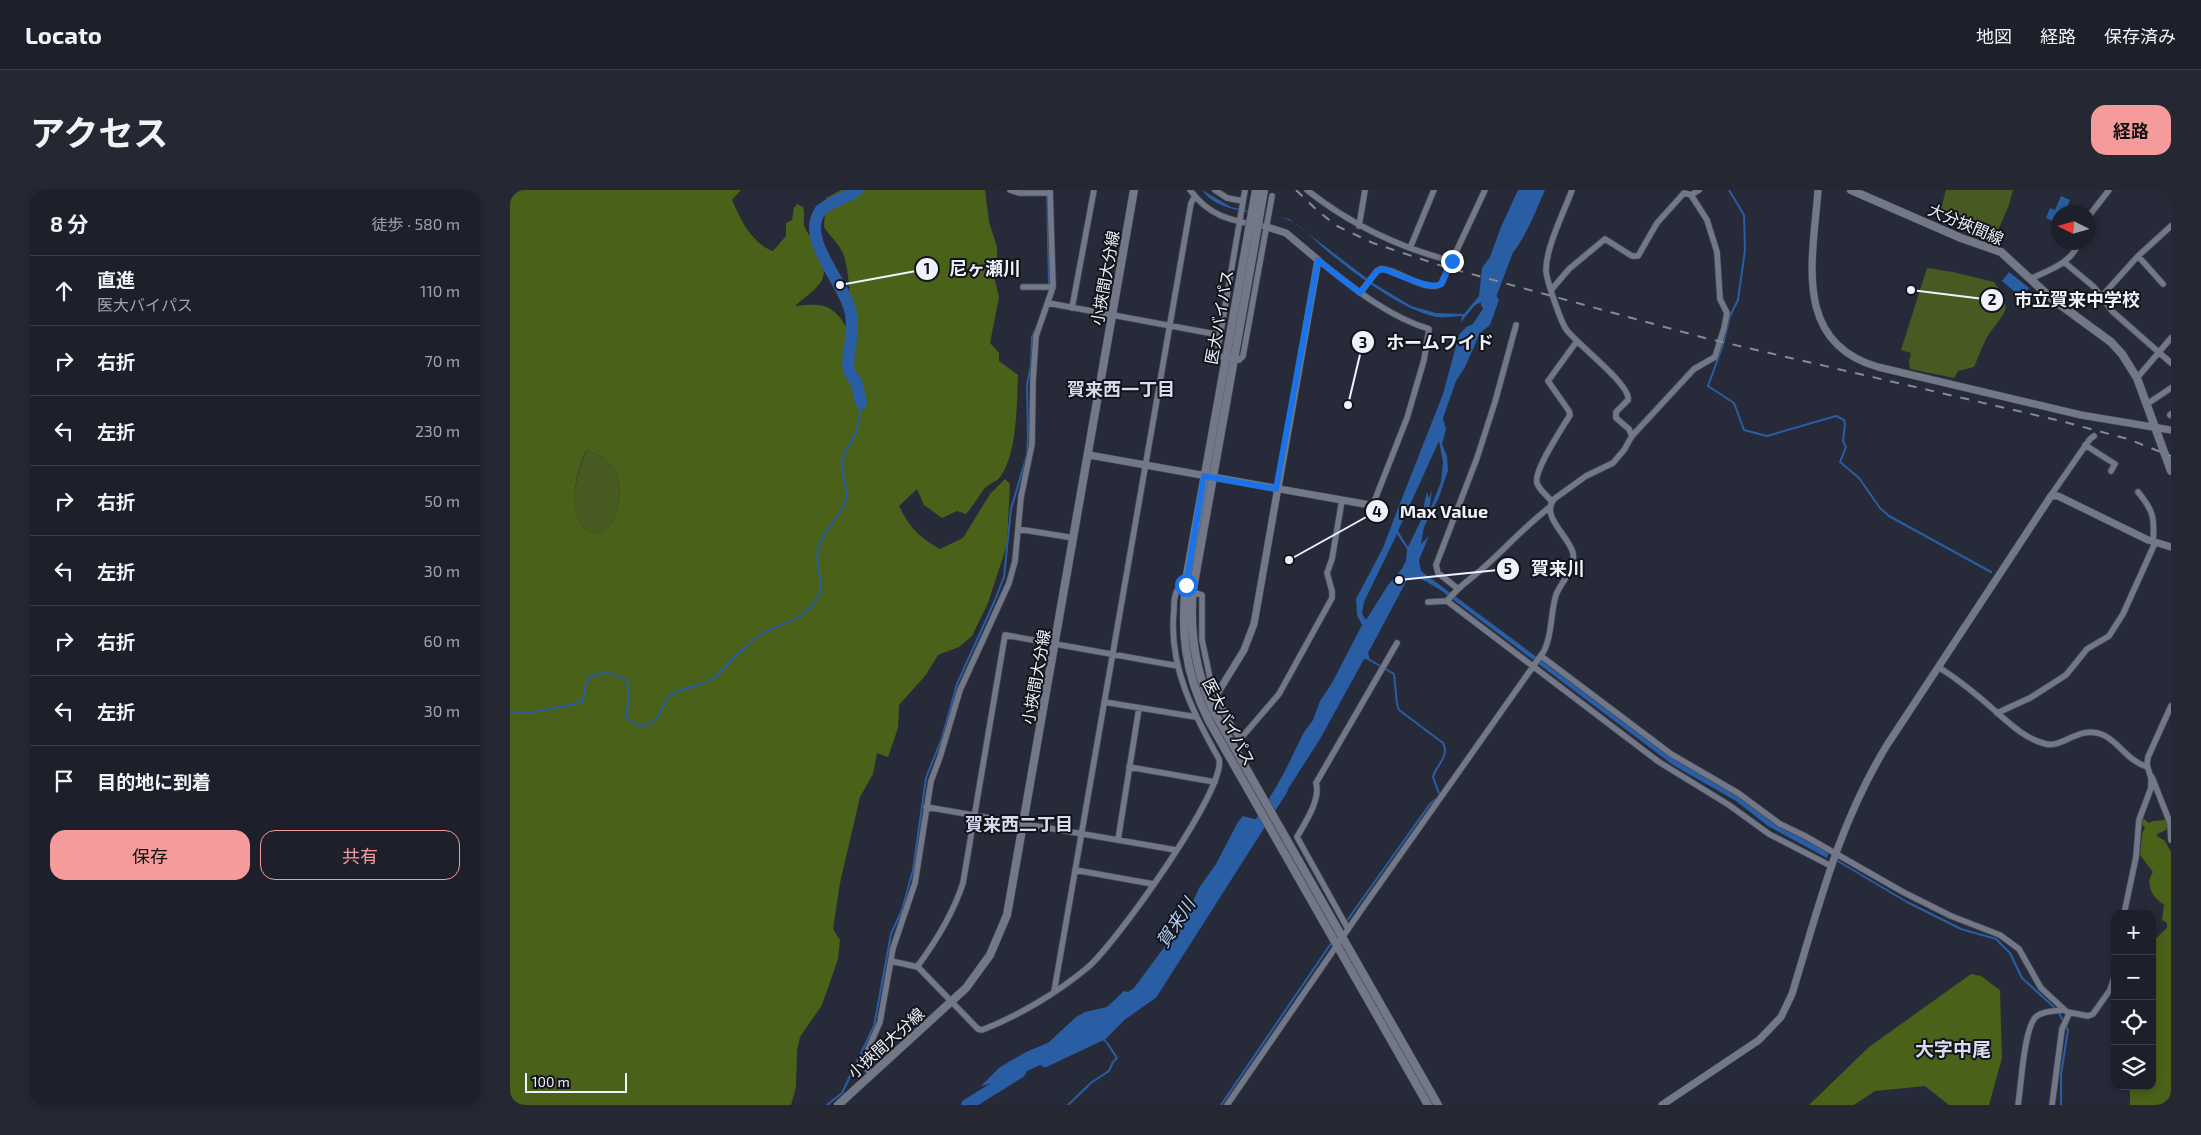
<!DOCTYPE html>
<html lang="ja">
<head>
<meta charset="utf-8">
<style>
	:root { --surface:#1d202b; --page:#252833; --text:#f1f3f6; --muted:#a0a3a9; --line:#3b3e47; --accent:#f59b9b }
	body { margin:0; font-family:"Exo 2","Noto Sans JP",sans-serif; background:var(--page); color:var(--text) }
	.controls { position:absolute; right:15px; bottom:15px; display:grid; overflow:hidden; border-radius:10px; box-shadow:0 2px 8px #0003 }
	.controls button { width:45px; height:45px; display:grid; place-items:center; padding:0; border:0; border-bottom:1px solid var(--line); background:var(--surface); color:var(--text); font:25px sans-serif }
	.compass { position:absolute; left:1541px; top:15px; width:45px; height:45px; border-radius:50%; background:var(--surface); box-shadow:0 2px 8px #0003; rotate:275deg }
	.scale { position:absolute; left:15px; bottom:12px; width:102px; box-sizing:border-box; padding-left:5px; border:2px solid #eff2fc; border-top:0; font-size:14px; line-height:18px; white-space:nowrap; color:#eff2fc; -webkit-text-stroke:4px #12141a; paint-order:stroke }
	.stop { position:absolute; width:15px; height:15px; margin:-11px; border:4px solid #1a73e8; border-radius:50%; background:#fff }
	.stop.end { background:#1a73e8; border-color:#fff; box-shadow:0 1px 5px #0008 }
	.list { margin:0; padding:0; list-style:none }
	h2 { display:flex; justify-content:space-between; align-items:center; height:65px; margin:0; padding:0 20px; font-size:21px }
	h2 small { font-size:16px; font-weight:400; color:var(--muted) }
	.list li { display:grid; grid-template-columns:32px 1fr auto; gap:15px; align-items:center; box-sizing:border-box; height:70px; padding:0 20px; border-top:1px solid var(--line) }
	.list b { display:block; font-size:19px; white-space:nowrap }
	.list p { margin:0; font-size:16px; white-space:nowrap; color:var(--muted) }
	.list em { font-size:16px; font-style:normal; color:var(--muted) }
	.actions { display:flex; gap:10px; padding:15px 20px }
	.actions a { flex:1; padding:11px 0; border:1px solid var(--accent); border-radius:15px; text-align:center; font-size:18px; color:var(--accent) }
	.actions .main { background:var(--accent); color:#111 }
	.icon { flex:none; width:28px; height:28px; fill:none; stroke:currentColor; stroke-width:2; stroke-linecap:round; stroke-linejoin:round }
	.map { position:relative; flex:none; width:1661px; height:915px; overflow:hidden; border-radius:15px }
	header { display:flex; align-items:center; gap:30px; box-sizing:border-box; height:70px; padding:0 25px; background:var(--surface); border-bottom:1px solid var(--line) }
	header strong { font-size:24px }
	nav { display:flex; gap:28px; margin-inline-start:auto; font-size:18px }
	.intro { display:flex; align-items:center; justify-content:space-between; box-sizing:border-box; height:120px; padding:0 30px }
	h1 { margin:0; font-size:35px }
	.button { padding:12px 22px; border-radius:15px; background:var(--accent); color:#111; font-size:18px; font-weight:700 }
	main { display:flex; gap:30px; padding:0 30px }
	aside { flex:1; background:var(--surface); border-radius:15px; box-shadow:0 2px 8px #0003 }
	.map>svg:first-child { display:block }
	.green { fill:#465a21 }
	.forest { fill:#4a6119; fill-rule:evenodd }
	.water { fill:#295da4; fill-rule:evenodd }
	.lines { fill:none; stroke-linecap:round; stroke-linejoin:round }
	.stream { stroke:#295da4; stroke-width:2 }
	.river { stroke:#295da4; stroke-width:12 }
	.minor-casing { stroke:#464955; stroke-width:7 }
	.tertiary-casing { stroke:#464955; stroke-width:8 }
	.secondary-casing { stroke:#464955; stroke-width:9 }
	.minor { stroke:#737889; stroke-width:5.5 }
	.tertiary { stroke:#737889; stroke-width:7 }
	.secondary { stroke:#737889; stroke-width:8 }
	.rail { stroke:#868a96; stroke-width:2; stroke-dasharray:9 9; stroke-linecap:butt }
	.secondary-bridge-casing { stroke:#464955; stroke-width:9; stroke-linecap:butt }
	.secondary-bridge { stroke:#737889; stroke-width:8 }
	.route { stroke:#1a73e8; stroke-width:6 }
	.labels { text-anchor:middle; stroke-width:4; stroke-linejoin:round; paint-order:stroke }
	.street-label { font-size:16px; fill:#eff2fc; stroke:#12141a }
	.neighbourhood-label { font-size:18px; font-weight:bold; fill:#d7ddef; stroke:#12141a }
	.water-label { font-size:18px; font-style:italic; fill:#b1cdf4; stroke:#12141a }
	.quarter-label { font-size:19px; font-weight:bold; fill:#d7ddef; stroke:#12141a }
	.leader { fill:none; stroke:#eff2fc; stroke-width:2 }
	.callout-dot { fill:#eff2fc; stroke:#12141a; stroke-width:2 }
	.mark-label { font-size:15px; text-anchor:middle; font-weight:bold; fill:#111 }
	.callout-label { font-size:18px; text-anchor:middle; font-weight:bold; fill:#eff2fc; stroke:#12141a; stroke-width:4; stroke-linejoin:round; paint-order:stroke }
</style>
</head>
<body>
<header>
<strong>Locato</strong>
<nav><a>地図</a><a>経路</a><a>保存済み</a></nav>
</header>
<div class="intro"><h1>アクセス</h1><a class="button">経路</a></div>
<main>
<aside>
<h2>8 分<small>徒歩 · 580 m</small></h2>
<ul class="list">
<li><svg class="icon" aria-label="ahead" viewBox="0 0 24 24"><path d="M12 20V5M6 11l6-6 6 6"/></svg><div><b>直進</b><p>医大バイパス</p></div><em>110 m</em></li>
<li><svg class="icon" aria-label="right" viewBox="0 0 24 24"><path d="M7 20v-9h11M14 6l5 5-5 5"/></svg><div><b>右折</b></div><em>70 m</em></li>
<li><svg class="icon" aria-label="left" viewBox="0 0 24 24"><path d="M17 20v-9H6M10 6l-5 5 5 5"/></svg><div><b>左折</b></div><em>230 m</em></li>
<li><svg class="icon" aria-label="right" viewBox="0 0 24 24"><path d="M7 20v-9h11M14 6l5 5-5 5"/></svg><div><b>右折</b></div><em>50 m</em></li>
<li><svg class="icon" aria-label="left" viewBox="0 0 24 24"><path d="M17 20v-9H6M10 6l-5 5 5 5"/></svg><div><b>左折</b></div><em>30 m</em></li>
<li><svg class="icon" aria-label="right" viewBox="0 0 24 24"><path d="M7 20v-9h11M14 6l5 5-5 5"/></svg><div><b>右折</b></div><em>60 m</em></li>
<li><svg class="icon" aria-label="left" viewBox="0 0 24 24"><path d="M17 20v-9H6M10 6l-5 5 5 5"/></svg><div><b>左折</b></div><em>30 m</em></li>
<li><svg class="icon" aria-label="arrive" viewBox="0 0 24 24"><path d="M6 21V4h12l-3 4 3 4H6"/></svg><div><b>目的地に到着</b></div></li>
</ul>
<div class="actions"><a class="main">保存</a><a>共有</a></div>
</aside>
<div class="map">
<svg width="1661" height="915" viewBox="0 0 1661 915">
	<rect width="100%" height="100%" fill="#272b39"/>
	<path class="green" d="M1436 0H1503L1499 15 1486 45 1441 29 1430 22Z
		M1417 78 1443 82 1484 92C1503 120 1497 119 1479 144 1473 153 1469 166 1464 177L1448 181 1444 188 1400 179 1399 172 1401 163 1391 160Z
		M77 260C85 264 94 267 101 273 113 287 111 318 102 333 99 338 92 341 87 344 83 342 76 340 73 337 57 319 67 279 77 260Z"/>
	<path class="forest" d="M0 0H231L222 10C231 30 241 53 263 61L276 46V33L282 30 284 18 287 14 293 17C295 24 293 30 294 36 297 43 303 50 306 56 324 91 309 95 285 116 312 113 322 113 337 138 341 119 340 85 334 66 331 56 320 46 314 37L316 8 331 0H475L479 32 487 57V68L483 83 489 107 480 153 489 163V171L508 185C507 212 507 261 492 284 488 292 479 293 474 299 468 307 463 316 456 324L447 321 432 328 414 315 407 299 389 316C400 338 409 347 430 359L453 348 480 304 495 289 500 294 497 353 494 364 478 413 462 446 449 457 428 465 415 486 389 515 388 538 378 567 367 563 363 584 350 607 330 693 323 739 330 750 328 769 312 815 290 847 287 860 286 897 281 915H0ZM77 260C85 264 95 267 101 274 113 287 111 318 102 333 99 338 92 341 87 344 83 342 76 340 73 337 58 320 66 277 77 260Z
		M1633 628 1639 633 1643 631 1655 630 1658 634 1656 640 1647 644V646L1655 651 1661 662V915H1620V896H1642V752L1657 738V733L1652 730 1654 715C1643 708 1634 694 1643 682L1630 665 1632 644 1635 637 1631 634V629Z
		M1461 784 1471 786 1490 800 1492 868 1479 915H1439L1415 896 1365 901 1344 915H1299L1359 857Z"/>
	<path class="water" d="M692 0 721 17 779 29 863 93 901 116 926 123 954 124 969 106 972 78 980 67 991 37 1008 0H1035C1026 20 1018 42 1005 60 991 78 986 67 980 96L989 110 980 135 970 143 955 177 946 191 933 228 936 239 932 254 937 266 938 280 929 307 914 337 911 354 919 346 909 370 911 381 1161 567 1230 607 1262 632 1319 663 1317 668 1258 636 1226 611 1163 575 929 399 908 387 897 390 858 463 860 470 854 469 810 549 766 618 761 610 765 605 768 593 775 581 794 542 803 530 810 511 822 493 852 435 847 425 846 409 873 358 885 326 933 204 949 145 956 137 963 134 974 117 972 112 965 115 951 132 952 126C944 126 933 128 927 127 892 120 849 87 817 61 805 51 791 34 776 29 748 19 711 26 692 0ZM929 251 933 272 931 292 919 322 922 300 919 308 917 302 914 315 915 322 898 357 888 341ZM887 344 897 359 896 371 891 380 878 395 856 430 852 424 854 412Z
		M1551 6 1560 10 1555 22H1548V33L1536 28 1540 18 1545 20Z
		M1499 82 1519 98 1511 107 1492 91Z
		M733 626 748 630 751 636 716 685 714 684 710 689 679 743 632 812 624 819 609 825 590 841 598 854 584 844 539 871 504 887 471 896 490 877 518 861 538 853 566 827 575 822 597 817 614 801 618 802 624 798 664 744 682 714 689 698 706 674 728 632Z"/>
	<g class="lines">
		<path class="stream" d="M537 0 539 95
			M1219 0 1234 25 1235 60 1228 110 1220 126 1213 155 1198 196 1224 213 1234 240 1257 246 1326 226 1334 230 1335 234 1333 251 1336 257 1330 272 1349 288 1370 318 1379 326 1481 382
			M858 469 884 484 887 514 889 520 933 553C940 567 926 575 923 587L930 606
			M0 521C14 526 25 522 39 519 51 516 61 517 73 511 74 505 75 496 77 491 86 478 107 483 117 491L119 509 116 527C120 532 129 537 136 535 153 531 149 514 161 505 173 497 188 497 200 490 214 482 221 469 233 459 240 453 249 445 257 441 278 431 297 429 309 405 315 392 304 376 308 361 311 344 327 330 334 315 341 299 330 286 332 270 333 262 341 254 344 247 349 236 350 225 351 213
			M1326 670 1397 712 1451 739 1486 749 1500 763 1512 788 1546 819
			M836 732 920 614 926 609
			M1549 823 1558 840 1551 884V915
			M317 915 332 903 364 836 381 744 392 720 403 680 416 588 432 548 447 494 485 410 494 387 501 319 517 265 518 244 517 195 521 175 522 147 525 140
			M558 915 582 892 599 881 603 872 607 868 597 853
			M711 915 822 752"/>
		<path class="river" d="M347 0C338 7 314 15 310 21 290 51 336 93 341 124 344 139 339 158 338 174L339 181 347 194 351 213
			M977 114 999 56
			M535 871 592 844 611 825 642 803 772 599
			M457 915 510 882"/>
		<g class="minor-casing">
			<path id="minor" d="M500 0 509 3H540
				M680 0C701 29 725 31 757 37
				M705 0 717 8 733 11
				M735 0 707 164 709 166 729 170 733 166 762 6
				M797 0C841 35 888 57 941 71
				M1181 5 1189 0
				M1578 27 1599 0
				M849 36 855 0
				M900 58 924 0
				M1628 66 1653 94
				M808 70C842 97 877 126 919 139L914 170 897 228 864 312 860 315
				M1554 72 1584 97 1603 122 1661 173
				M1520 89C1539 80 1562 73 1569 52
				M513 97H543
				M1042 99 1059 79 1095 49 1122 66H1128L1147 33 1174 3 1181 5 1197 30 1207 62 1210 109 1217 123 1214 138 1205 167 1184 179 1122 246
				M850 103 867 81 871 79C888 79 915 103 931 94L975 0
				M1592 106 1628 66 1661 36
				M538 113 710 145
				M562 118 584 0
				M1627 188 1661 148
				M1637 214 1661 198
				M1660 225 1661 224
				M1575 255 1605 274 1601 281
				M1628 302C1643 320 1645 328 1643 352
				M1539 308 1580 249 1584 246
				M1042 312C1038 306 1029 300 1027 293 1023 281 1053 237 1060 225L1059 221 1038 191 1067 151
				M508 339 564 348
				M947 398 928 383 926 375 967 268 985 212 1006 135
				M682 402 692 405V450L700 488 716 526 727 545 732 547 769 504 822 408V401L817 383 822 369 832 310
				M937 411 1149 572 1219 615 1259 644 1321 676
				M918 412 937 411C947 398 959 390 971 380 995 359 1015 336 1040 317
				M1031 466 1161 564 1228 603 1270 634 1295 646 1393 702 1441 726 1490 745 1509 759 1531 798 1557 822 1578 826 1583 824 1600 800 1605 784
				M1428 477C1448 489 1466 504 1483 519 1499 533 1515 549 1536 554 1553 558 1568 536 1591 544 1608 550 1616 570 1637 577
				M594 512 686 527
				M1487 523 1520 508 1556 485 1577 459 1599 446 1613 424 1645 353
				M619 577 705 592
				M1642 587 1660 633 1661 650
				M416 617 666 660
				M608 650 629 518
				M565 680 643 694
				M1614 724 1626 667 1629 630 1641 598V588L1637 575 1638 567 1661 516
				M838 739 787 647C795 633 811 609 806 593L887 453
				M381 771 408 777 468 839 472 840C508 826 547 803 577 778 604 756 717 599 709 569 683 523 658 475 664 420 664 412 664 404 669 398H675
				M407 777C427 750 443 724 453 693L495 445 668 476
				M544 802 681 13 685 6
				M361 884 352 873 370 832 383 758 405 693 421 591 430 567 450 500 499 393 505 371 511 307 522 254 523 190 526 146 543 97 540 0
				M717 915 854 716 1034 461C1043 443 1040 424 1046 405 1051 391 1066 380 1063 363 1059 346 1030 326 1044 309L1076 286 1103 273 1114 260 1122 246 1119 239 1106 228V222L1118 210C1122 195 1065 153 1056 139 1051 132 1036 89 1036 80 1036 57 1054 22 1062 0
				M1508 915C1511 898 1514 834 1527 826 1533 821 1545 821 1553 820
				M1542 915 1552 839 1559 824"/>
		</g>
		<g class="tertiary-casing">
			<path id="tertiary" d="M1308 0C1303 69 1282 152 1368 177L1571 225 1661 240
				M579 265 860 315
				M707 504 734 460 744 434 808 70 776 43 757 37
				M1152 915 1249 850 1271 827 1282 804C1309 716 1328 635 1377 555L1541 306H1548L1638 350 1661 357"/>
		</g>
		<g class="secondary-casing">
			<path id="secondary" d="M1341 0 1451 48 1491 62 1541 108 1601 152 1612 164 1627 188 1661 281
				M735 61 677 385C670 439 674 482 699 531L918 915
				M743 63 683 399C679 443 685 482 704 522L928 915
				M328 915 456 798 480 765 497 725 624 0"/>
		</g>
		<use href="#minor" class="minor"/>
		<use href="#tertiary" class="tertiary"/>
		<use href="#secondary" class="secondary"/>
		<path class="rail" d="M786 0 809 22 827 36 863 53 932 76 1195 148 1551 231 1618 249 1661 266"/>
		<g class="secondary-bridge-casing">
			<path id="secondary-bridge" d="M735 61 746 0
				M743 63 754 0"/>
		</g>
		<use href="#secondary-bridge" class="secondary-bridge"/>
	</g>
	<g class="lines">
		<path class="route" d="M676 395 694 286 766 299 808 70 850 103 867 81 873 79C884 82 924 103 932 93 936 86 936 78 942 71"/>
	</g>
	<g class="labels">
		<g class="street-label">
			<text transform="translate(1456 34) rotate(23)" y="6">大分挾間線</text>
			<text transform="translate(595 88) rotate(-80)" y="6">小挾間大分線</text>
			<text transform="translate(709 127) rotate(-80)" y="6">医大バイパス</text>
			<text transform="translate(526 487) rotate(-80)" y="6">小挾間大分線</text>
			<text transform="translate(719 532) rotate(63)" y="6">医大バイパス</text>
			<text transform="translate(376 853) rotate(-42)" y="6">小挾間大分線</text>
		</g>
		<g class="neighbourhood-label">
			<text x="611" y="206">賀来西一丁目</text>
			<text x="509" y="641">賀来西二丁目</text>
		</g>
		<g class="water-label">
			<text transform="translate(666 733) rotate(-57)" y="6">賀来川</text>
		</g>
		<g class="quarter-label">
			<text x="1443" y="866">大字中尾</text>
		</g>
	</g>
	<path class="leader" d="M330 95L417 79M1401 100L1482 110M838 215L853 152M779 370L867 321M889 390L998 379"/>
	<g class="callout-dot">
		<circle cx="330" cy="95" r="5"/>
		<circle cx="1401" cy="100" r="5"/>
		<circle cx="838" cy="215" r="5"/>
		<circle cx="779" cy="370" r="5"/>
		<circle cx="889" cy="390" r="5"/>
		<circle cx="417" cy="79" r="12"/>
		<circle cx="1482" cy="110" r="12"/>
		<circle cx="853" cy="152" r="12"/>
		<circle cx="867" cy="321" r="12"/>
		<circle cx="998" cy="379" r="12"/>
	</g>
	<g class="mark-label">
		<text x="417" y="84">1</text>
		<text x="1482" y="115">2</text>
		<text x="853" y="158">3</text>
		<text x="867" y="327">4</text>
		<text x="998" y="384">5</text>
	</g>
	<g class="callout-label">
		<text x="475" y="85">尼ヶ瀬川</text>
		<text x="1567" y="116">市立賀来中学校</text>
		<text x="930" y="159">ホームワイド</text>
		<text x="934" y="328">Max Value</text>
		<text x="1048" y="385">賀来川</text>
	</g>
</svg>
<div class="controls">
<button>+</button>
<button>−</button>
<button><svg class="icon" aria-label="locate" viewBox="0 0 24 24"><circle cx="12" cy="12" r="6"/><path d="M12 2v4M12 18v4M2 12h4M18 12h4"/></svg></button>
<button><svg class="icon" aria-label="layers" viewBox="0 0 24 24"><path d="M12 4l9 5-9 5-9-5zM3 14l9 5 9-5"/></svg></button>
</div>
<svg class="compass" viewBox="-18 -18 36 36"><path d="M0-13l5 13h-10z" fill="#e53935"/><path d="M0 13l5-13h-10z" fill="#a0a3a9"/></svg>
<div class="scale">100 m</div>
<div class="stop" style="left:676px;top:395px"></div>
<div class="stop end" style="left:942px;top:71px"></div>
</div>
</main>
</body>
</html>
